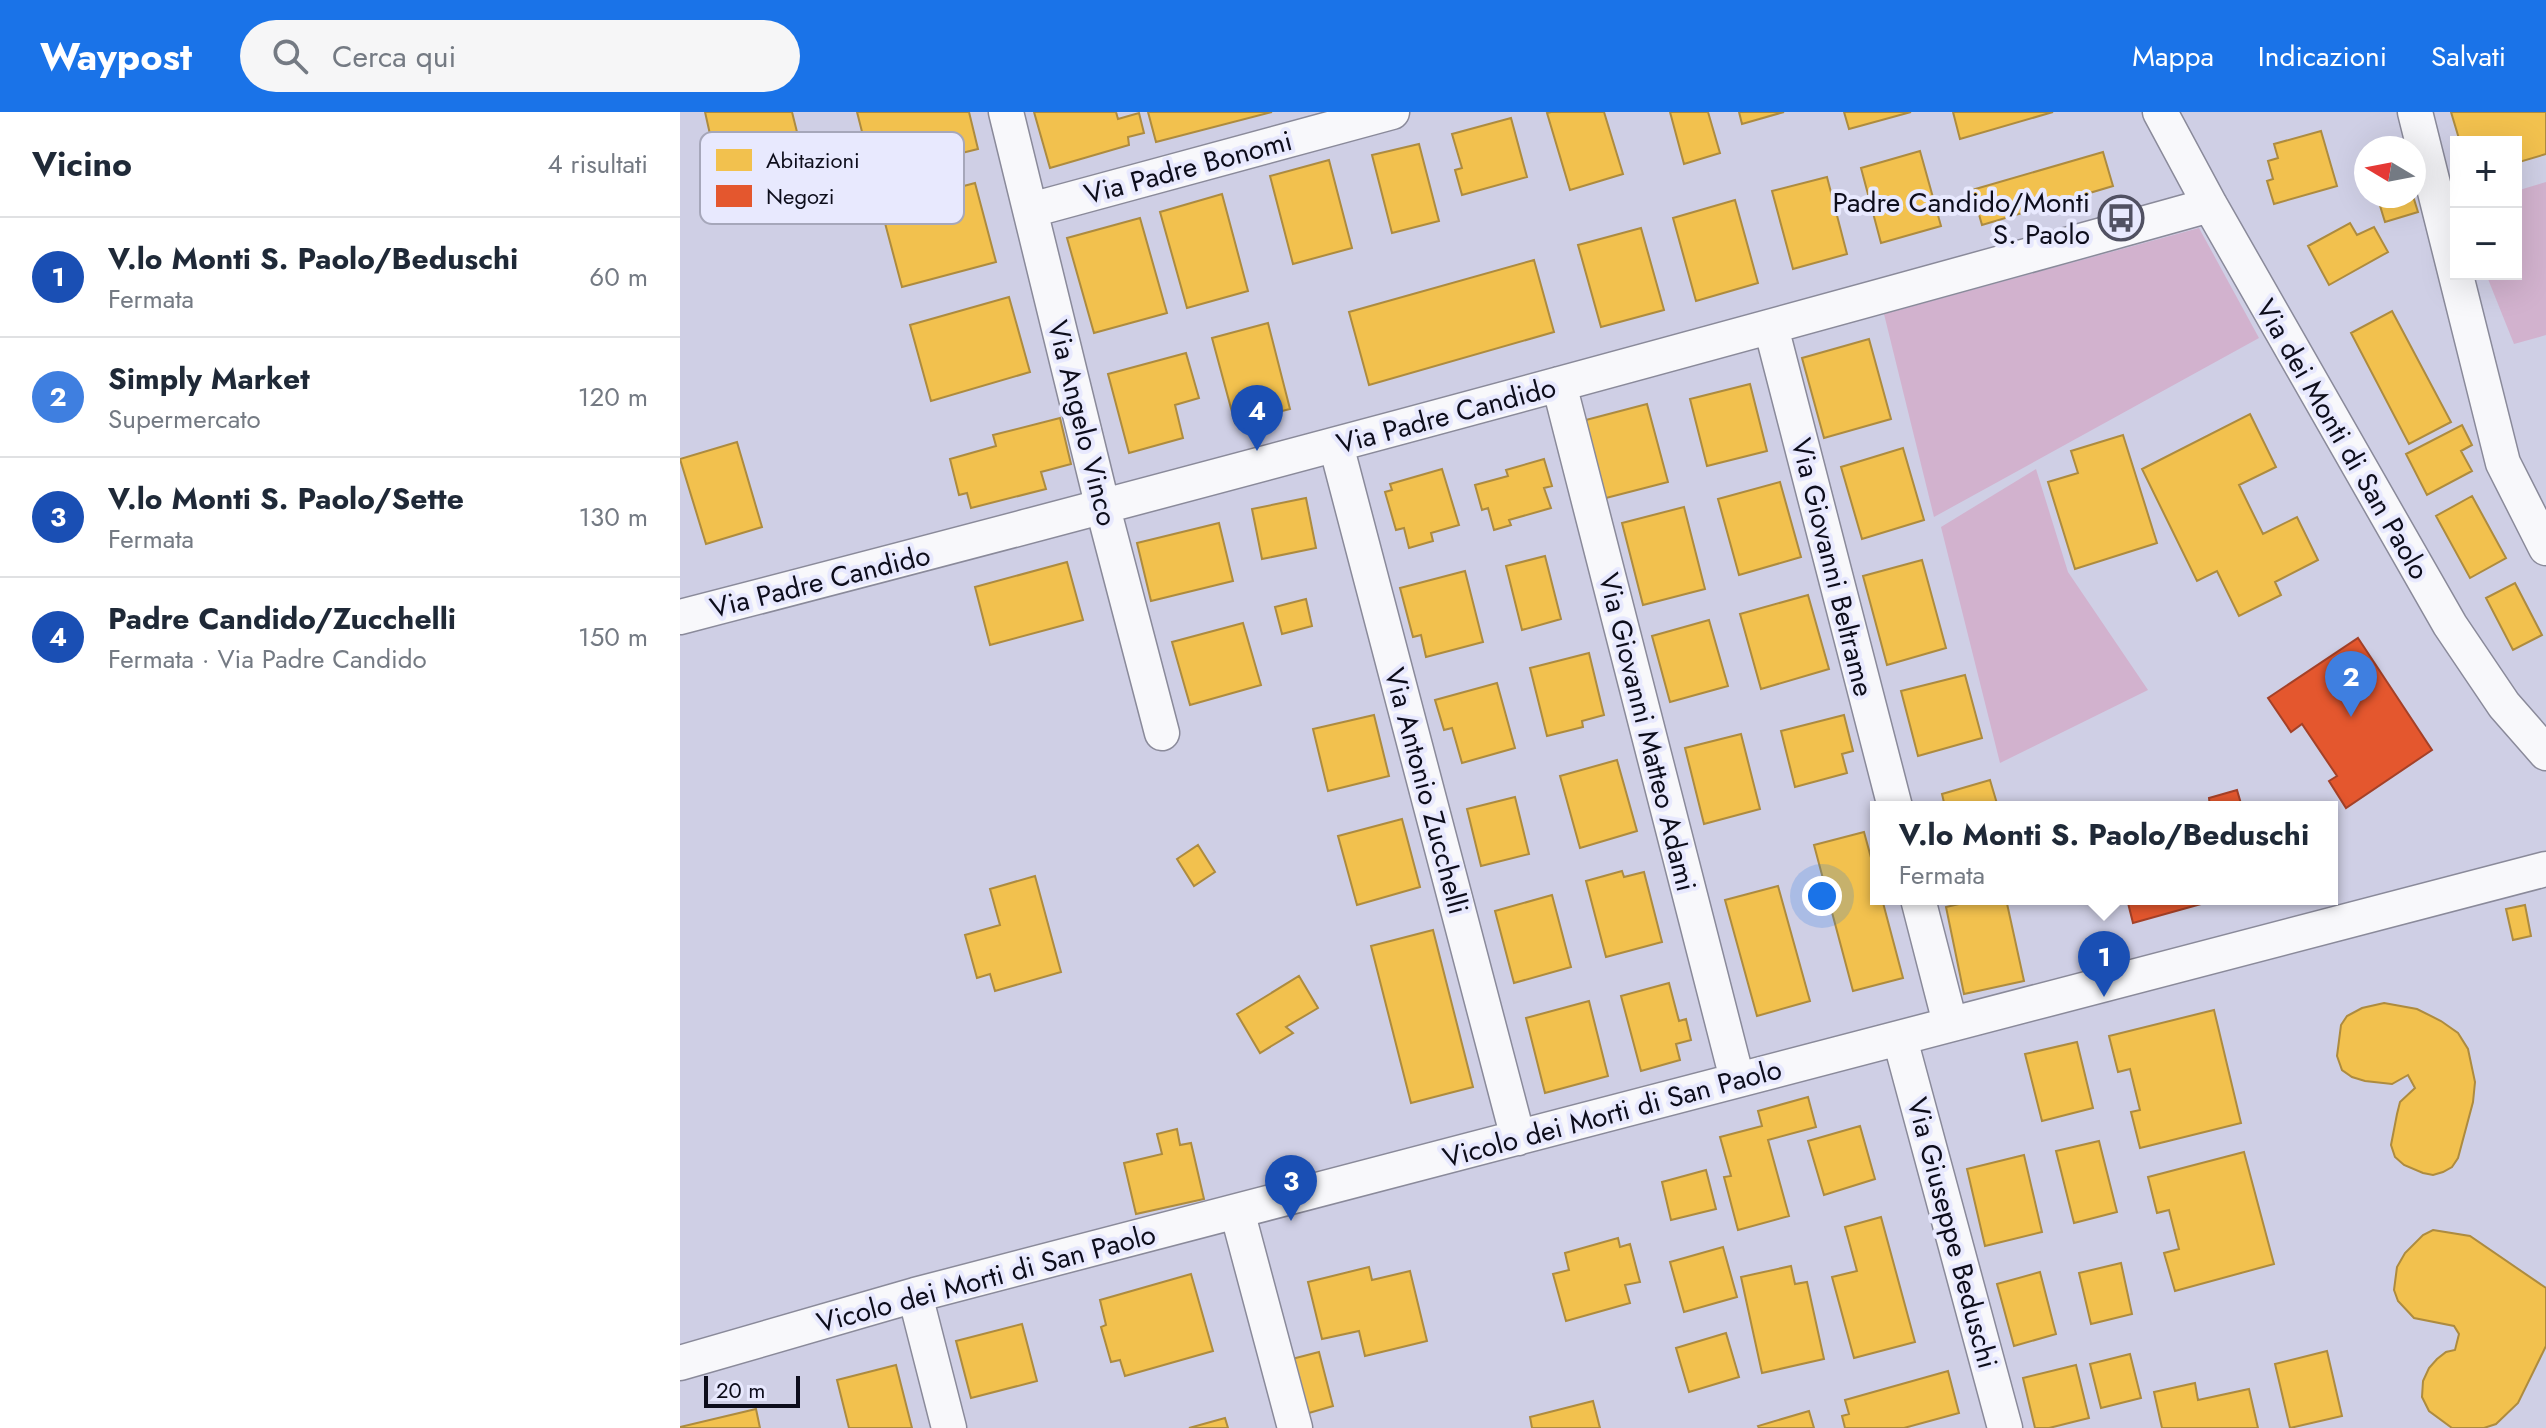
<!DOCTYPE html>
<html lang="it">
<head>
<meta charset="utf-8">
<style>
	:root { --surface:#fff; --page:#f6f6f7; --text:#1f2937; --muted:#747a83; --line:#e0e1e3; --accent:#1a73e8 }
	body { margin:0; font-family:Jost,sans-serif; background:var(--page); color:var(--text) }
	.controls { position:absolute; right:24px; top:24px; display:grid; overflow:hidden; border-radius:0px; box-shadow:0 8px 32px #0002 }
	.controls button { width:72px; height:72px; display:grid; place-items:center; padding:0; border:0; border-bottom:2px solid var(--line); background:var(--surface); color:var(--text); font:40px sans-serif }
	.compass { position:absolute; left:1674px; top:24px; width:72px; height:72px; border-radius:50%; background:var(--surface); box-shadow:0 8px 32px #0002; rotate:280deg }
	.scale { position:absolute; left:24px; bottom:20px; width:96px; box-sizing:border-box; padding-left:8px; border:4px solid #0d0d1b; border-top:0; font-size:22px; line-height:28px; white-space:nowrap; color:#0d0d1b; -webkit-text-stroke:6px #e8e9fe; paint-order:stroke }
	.you { position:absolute; left:1142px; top:784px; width:28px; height:28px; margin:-20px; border:6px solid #fff; border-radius:50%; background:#1a73e8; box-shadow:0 0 0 12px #1a73e833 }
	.badge { display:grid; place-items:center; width:52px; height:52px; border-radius:50%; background:var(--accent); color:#fff; font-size:26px; font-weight:700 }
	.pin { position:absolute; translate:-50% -66px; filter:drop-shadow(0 2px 4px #0008) }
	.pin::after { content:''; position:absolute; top:42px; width:28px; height:24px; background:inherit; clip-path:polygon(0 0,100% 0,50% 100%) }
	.popup { position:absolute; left:1190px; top:689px; width:468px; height:104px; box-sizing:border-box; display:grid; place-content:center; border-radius:0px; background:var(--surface); filter:drop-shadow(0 2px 6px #0005); font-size:26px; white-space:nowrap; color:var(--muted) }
	.popup b { font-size:30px; color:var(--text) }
	.popup::after { content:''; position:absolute; left:50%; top:100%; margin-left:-16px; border:16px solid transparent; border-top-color:var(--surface) }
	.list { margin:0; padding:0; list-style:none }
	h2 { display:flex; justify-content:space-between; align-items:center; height:104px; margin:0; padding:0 32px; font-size:34px }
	h2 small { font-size:26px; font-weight:400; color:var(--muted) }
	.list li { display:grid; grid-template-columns:52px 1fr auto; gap:24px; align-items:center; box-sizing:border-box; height:120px; padding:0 32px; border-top:2px solid var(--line) }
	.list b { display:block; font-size:30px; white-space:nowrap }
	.list p { margin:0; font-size:26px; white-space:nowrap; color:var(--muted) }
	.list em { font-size:26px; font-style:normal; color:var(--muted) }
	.icon { flex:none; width:44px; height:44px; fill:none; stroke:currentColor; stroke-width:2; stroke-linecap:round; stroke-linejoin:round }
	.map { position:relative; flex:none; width:1866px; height:1316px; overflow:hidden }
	header { display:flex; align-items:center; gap:48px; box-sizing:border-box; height:112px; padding:0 40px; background:var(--accent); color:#fff }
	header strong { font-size:38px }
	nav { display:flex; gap:44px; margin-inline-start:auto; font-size:28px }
	.search { width:560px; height:72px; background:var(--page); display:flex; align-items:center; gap:20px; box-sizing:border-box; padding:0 28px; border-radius:44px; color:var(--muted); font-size:30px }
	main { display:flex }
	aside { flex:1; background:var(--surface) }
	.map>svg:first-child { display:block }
	.green { fill:#d2b2ce }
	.homes { fill:#f2c14e; stroke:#ad8b3f; stroke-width:2 }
	.shops { fill:#e4572e; stroke:#a44128; stroke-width:2 }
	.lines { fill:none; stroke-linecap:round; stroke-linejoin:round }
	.minor-casing { stroke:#8a8a9a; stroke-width:37 }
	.minor { stroke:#f8f8fb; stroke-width:34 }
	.labels { text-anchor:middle; stroke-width:8; stroke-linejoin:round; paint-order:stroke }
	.street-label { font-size:28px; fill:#0d0d1b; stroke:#e8e9fe }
	.poi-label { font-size:28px; fill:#0d0d1b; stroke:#e8e9fe; text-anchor:end }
	.key { fill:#e8e9fe; stroke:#a6a7ba; stroke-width:2 }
	.key-label { font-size:22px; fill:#0d0d1b }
</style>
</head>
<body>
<header>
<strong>Waypost</strong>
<div class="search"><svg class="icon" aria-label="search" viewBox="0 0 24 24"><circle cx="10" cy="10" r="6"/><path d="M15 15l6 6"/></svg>Cerca qui</div>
<nav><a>Mappa</a><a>Indicazioni</a><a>Salvati</a></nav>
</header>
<main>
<aside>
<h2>Vicino<small>4 risultati</small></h2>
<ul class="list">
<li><span class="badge" style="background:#1a4fb4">1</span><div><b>V.lo Monti S. Paolo/Beduschi</b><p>Fermata</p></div><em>60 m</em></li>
<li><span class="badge" style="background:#3f7fe0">2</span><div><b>Simply Market</b><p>Supermercato</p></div><em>120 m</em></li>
<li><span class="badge" style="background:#1a4fb4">3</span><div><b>V.lo Monti S. Paolo/Sette</b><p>Fermata</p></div><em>130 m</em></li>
<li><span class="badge" style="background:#1a4fb4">4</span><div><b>Padre Candido/Zucchelli</b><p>Fermata · Via Padre Candido</p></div><em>150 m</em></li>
</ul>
</aside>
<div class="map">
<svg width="1866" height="1316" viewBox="0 0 1866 1316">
	<rect width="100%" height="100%" fill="#cfcfe5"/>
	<path class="green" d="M1866 70V223L1834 232 1806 162H1836V79Z
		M1519 116 1579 226 1254 405 1204 202Z
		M1356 357 1388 460 1468 578 1320 651 1261 415Z"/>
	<path class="homes" d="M25 0H112L117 20 34 40Z
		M177 0H289L298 37 193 63Z
		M354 0H436L438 7 459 1 464 21 448 25 449 33 370 56Z
		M468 0H592L476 30Z
		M871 0H924L943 62 890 78 867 1Z
		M990 0H1028L1040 41 1004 52Z
		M1059 0H1104L1062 12Z
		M1164 0H1231L1169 17Z
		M1273 0H1373L1280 27Z
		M1771 0H1866V42L1836 51V30H1780Z
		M831 6 847 65 782 83 775 58 782 56 772 22Z
		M1641 19 1657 74 1594 92 1587 69 1593 67 1588 49 1598 46 1594 32Z
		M739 32 759 109 712 121 692 43Z
		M1240 39 1261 114 1201 131 1181 56Z
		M1423 40 1433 74 1302 113 1292 78Z
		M649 48 672 136 613 152 590 64Z
		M1147 65 1167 142 1113 157 1092 79Z
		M295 71 316 150 222 175 201 96Z
		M542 82 568 179 507 196 480 100Z
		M1697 84H1733L1738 100 1705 110Z
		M1055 88 1078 171 1016 189 993 106Z
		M460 106 487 201 414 221 387 126Z
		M1670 111 1677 123 1694 115 1708 140 1649 173 1628 134Z
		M961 116 984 198 921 215 898 133Z
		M854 148 874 220 689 273 669 200Z
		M329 185 350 260 251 289 230 213Z
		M1712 199 1771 310 1729 332 1671 221Z
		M588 211 610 297 555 311 532 226Z
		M1189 227 1211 307 1144 326 1122 246Z
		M506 241 519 286 495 293 503 326 449 341 428 262Z
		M1070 272 1087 339 1027 354 1010 287Z
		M967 292 988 370 922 387 902 309Z
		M1570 302 1596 355 1559 373 1583 422 1617 405 1638 448 1595 470 1601 483 1559 504 1537 459 1517 469 1462 357Z
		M380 306 391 352 361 360 366 377 291 396 287 381 279 383 270 347 316 334 313 323Z
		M1782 313 1792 333 1781 339 1792 359 1747 383 1726 342Z
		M1443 323 1477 431 1395 457 1368 370 1398 361 1391 339Z
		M57 330 82 415 26 432 0 347Z
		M1223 336 1244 408 1182 427 1161 355Z
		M864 347 872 374 864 376 871 396 829 408 831 413 814 418 808 396 802 398 795 373 828 364 826 358Z
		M762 357 779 413 751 421 753 429 729 436 724 416 716 418 705 380 712 378 710 372Z
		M1100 370 1121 445 1059 463 1038 387Z
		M1792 384 1826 446 1790 466 1756 404Z
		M626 386 636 436 582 447 572 397Z
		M1004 395 1025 477 963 493 942 411Z
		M539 411 553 469 471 489 457 431Z
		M865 444 881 507 842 518 826 454Z
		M1242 448 1266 536 1207 553 1183 464Z
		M387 450 403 508 310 533 295 475Z
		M785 459 803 530 746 545 741 523 733 525 720 476Z
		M1835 471 1862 523 1833 538 1806 486Z
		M1128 483 1149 557 1081 577 1060 502Z
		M626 487 632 514 602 522 595 495Z
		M1029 508 1048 574 990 590 972 524Z
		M563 511 581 573 510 593 492 530Z
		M909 541 924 603 902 609 903 615 867 624 850 556Z
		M1285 563 1302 626 1238 644 1221 579Z
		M817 571 835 636 782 651 772 616 764 618 755 588Z
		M694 603 709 664 648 679 633 617Z
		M1164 603 1173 639 1162 642 1167 661 1115 675 1101 619Z
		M1061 622 1080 697 1024 712 1005 636Z
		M937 648 957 719 900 736 880 664Z
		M1310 668 1318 695H1265L1262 682Z
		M835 685 849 742 801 754 787 697Z
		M722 707 740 775 677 793 658 724Z
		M1184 720 1196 764V787H1202L1223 866 1173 879 1134 733Z
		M518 733 535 760 514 774 497 747Z
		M942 759 944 765 964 760 982 830 926 845 906 769Z
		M355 764 381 860 315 879 310 862 297 866 285 823 320 813 310 777Z
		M1098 774 1130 889 1077 904 1045 788Z
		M872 783 891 855 834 871 815 799Z
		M1301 787H1326L1344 869 1284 882 1266 795Z
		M1845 793 1851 824 1833 828 1826 797Z
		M753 818 793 975 731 991 691 834Z
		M619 864 638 896 606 915 613 921 580 941 557 902Z
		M989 871 999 909 1006 907 1011 928 996 932 1000 948 961 959 941 884Z
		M909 889 928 964 865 981 846 906Z
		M1704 891 1737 897 1761 909 1778 921 1788 937 1795 970 1793 990 1778 1046 1772 1055 1763 1060 1753 1063 1743 1061 1724 1053 1715 1045 1711 1033 1717 1002 1720 990 1735 976 1728 963 1712 972 1685 969 1672 965 1662 958 1657 944 1661 913 1667 904 1682 896Z
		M1534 898 1561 1011 1460 1036 1451 1000 1460 998 1450 957 1438 960 1429 924Z
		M1397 930 1413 996 1362 1009 1345 942Z
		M1128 985 1136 1015 1088 1028 1109 1104 1058 1118 1044 1065 1051 1064 1040 1025 1082 1014 1078 999Z
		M1180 1014 1195 1067 1144 1083 1128 1029Z
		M497 1017 500 1033 511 1031 524 1087 456 1102 444 1051 482 1042 477 1022Z
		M1419 1029 1437 1100 1394 1111 1376 1039Z
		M1564 1040 1594 1152 1495 1179 1484 1141 1499 1137 1489 1098 1477 1101 1468 1065Z
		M1344 1043 1362 1120 1305 1134 1287 1057Z
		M1026 1058 1036 1097 991 1108 982 1070Z
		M1201 1105 1235 1230 1174 1246 1152 1165 1177 1159 1165 1115Z
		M1753 1118 1790 1124 1866 1176V1234L1838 1291 1816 1312 1804 1316H1772L1749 1299 1742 1285 1743 1269 1749 1256 1757 1247 1766 1240 1775 1238 1779 1222 1774 1214 1734 1206 1718 1189 1714 1178 1717 1155 1725 1141 1743 1123Z
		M938 1126 940 1135 950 1132 960 1170 945 1173 950 1191 886 1209 873 1162 889 1158 885 1141Z
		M1043 1135 1057 1185 1004 1200 990 1150Z
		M1441 1151 1452 1202 1411 1212 1399 1161Z
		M1111 1154 1115 1172 1127 1170 1144 1247 1082 1261 1061 1165Z
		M689 1155 692 1168 730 1159 747 1229 685 1244 679 1219 642 1227 628 1170Z
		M1360 1160 1376 1222 1334 1234 1317 1172Z
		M511 1162 533 1239 445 1264 440 1248 431 1250 421 1215 426 1213 420 1188Z
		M342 1212 357 1269 291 1286 276 1229Z
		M1046 1221 1059 1265 1009 1280 996 1236Z
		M1647 1239 1662 1304 1610 1316 1595 1252Z
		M639 1240 653 1294 622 1303 608 1248Z
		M1450 1242 1461 1286 1421 1296 1410 1252Z
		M216 1253 232 1316H169L157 1268Z
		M1396 1253 1409 1306 1369 1316H1355L1343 1266Z
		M1268 1259 1279 1301 1224 1316H1165L1162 1304 1169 1302 1165 1288Z
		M1515 1271 1518 1288 1569 1277 1578 1316H1482L1474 1280Z
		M913 1289 920 1316H852L850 1305Z
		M76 1297 80 1316H0V1315Z
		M1129 1299 1134 1316H1079L1078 1314Z
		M545 1306 548 1316H509Z"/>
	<path class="shops" d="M1678 526 1752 638 1666 696 1649 669 1657 664 1622 612 1611 620 1588 586Z
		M1557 678 1562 695H1530L1529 686Z
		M1447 787H1539L1453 811Z"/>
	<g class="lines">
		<g class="minor-casing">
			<path id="minor" d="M326 0 423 396 482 621
				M1480 0 1530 93 1770 513 1824 593 1866 641
				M1735 0 1823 351 1866 436
				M351 98 712 0
				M1091 215 1215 695
				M879 272 1057 967
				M656 333 838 1026
				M0 505C511 373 1021 235 1530 93
				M1238 787 1270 911
				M1220 927 1325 1316
				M557 1099 615 1316
				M235 1183 269 1316
				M0 1251 235 1183 1866 757"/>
		</g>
		<use href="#minor" class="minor"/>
	</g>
	<defs>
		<g id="bus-ring" transform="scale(2.3)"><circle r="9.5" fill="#e8e9fe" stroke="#515162" stroke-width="1.5"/><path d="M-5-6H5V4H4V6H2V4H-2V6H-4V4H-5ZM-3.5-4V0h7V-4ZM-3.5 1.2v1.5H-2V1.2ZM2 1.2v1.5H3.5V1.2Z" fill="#515162"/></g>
	</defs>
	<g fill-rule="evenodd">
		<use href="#bus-ring" x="1441" y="106"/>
	</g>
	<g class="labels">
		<g class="street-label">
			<text transform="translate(508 55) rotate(-15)" y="10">Via Padre Bonomi</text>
			<text transform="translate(766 303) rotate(-15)" y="10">Via Padre Candido</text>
			<text transform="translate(403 311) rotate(76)" y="10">Via Angelo Vinco</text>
			<text transform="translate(1663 327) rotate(60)" y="10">Via dei Monti di San Paolo</text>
			<text transform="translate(1153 455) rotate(76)" y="10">Via Giovanni Beltrame</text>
			<text transform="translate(140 469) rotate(-14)" y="10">Via Padre Candido</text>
			<text transform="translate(968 620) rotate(76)" y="10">Via Giovanni Matteo Adami</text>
			<text transform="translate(747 679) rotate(75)" y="10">Via Antonio Zucchelli</text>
			<text transform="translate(932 1001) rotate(-15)" y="10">Vicolo dei Morti di San Paolo</text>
			<text transform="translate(1273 1121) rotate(75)" y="10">Via Giuseppe Beduschi</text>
			<text transform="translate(306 1166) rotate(-15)" y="10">Vicolo dei Morti di San Paolo</text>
		</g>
		<g class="poi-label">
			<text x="1410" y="100">Padre Candido/Monti<tspan x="1410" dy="32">S. Paolo</tspan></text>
		</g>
	</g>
	<rect x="20" y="20" width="264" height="92" rx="12" class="key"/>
	<rect x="36" y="37" width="36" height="22" fill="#f2c14e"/>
	<rect x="36" y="73" width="36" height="22" fill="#e4572e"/>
	<g class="key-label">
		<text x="86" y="56">Abitazioni</text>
		<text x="86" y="92">Negozi</text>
	</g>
</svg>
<div class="controls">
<button>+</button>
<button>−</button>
</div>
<svg class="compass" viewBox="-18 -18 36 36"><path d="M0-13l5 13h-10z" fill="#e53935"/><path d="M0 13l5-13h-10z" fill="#747a83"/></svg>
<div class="scale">20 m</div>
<div class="you"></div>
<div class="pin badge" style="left:1424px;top:885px;background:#1a4fb4">1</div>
<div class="popup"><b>V.lo Monti S. Paolo/Beduschi</b>Fermata</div>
<div class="pin badge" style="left:1671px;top:605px;background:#3f7fe0">2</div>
<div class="pin badge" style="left:611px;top:1109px;background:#1a4fb4">3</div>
<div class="pin badge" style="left:577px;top:339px;background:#1a4fb4">4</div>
</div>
</main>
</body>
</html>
